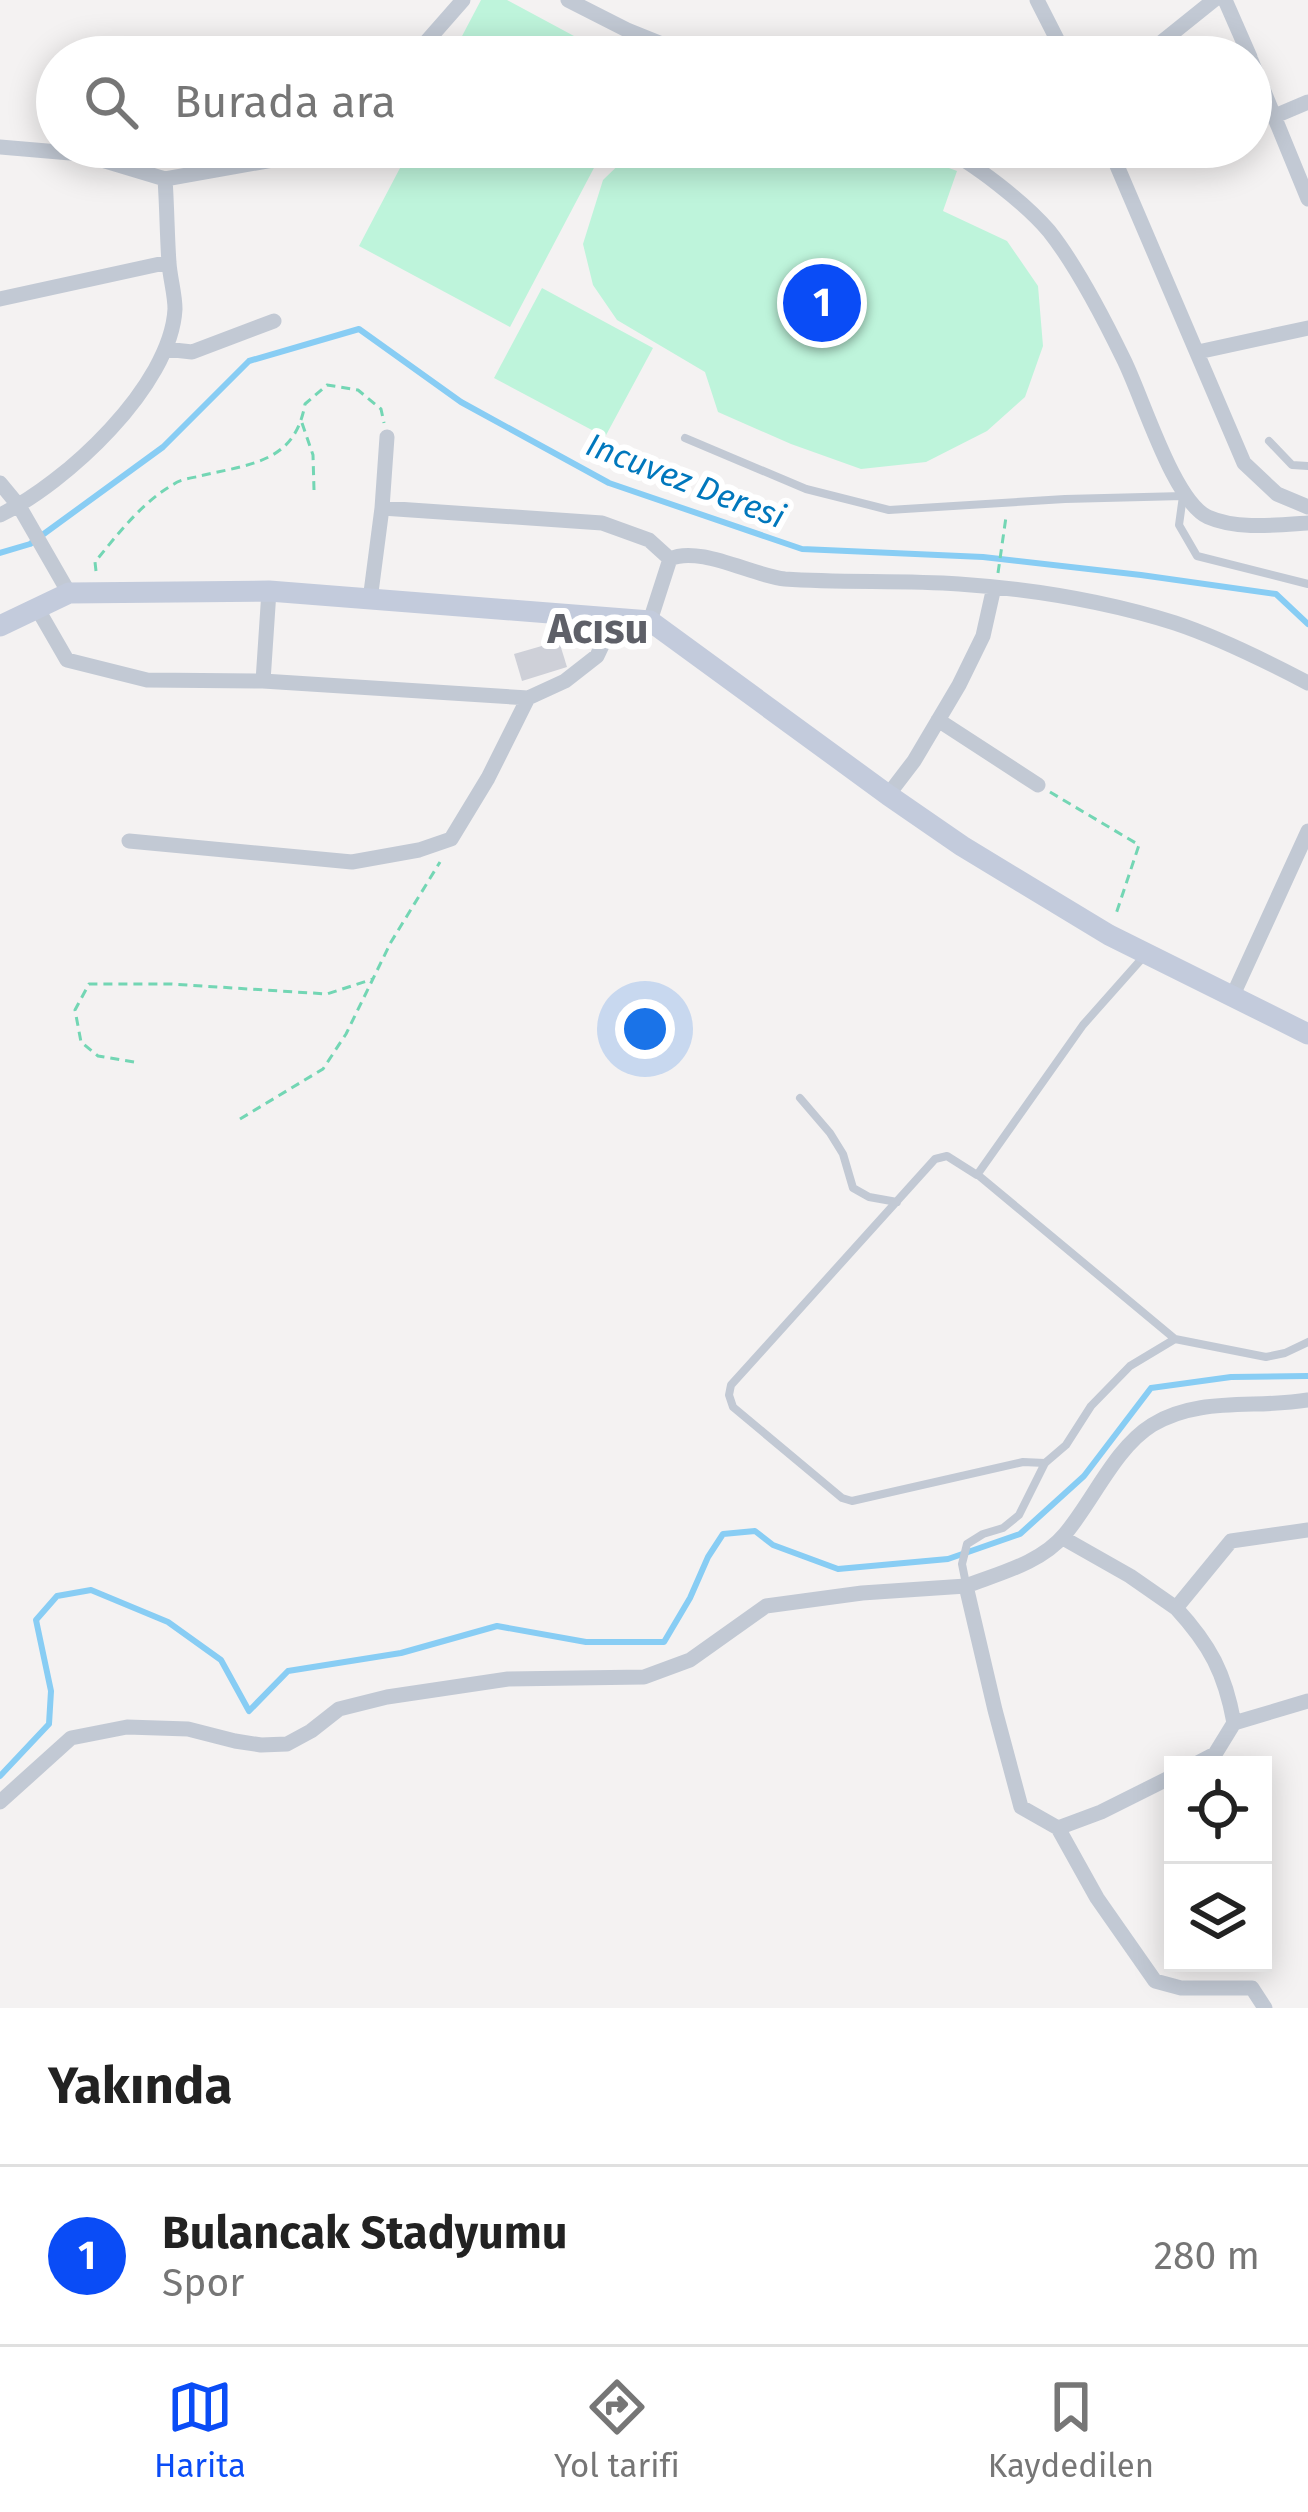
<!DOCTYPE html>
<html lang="tr">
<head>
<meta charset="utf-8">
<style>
	:root { --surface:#fff; --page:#f6f6f6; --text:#222; --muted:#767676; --line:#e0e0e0; --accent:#0a4cf6 }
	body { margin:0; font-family:"Fira Sans",sans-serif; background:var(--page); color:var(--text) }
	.controls { position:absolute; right:36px; bottom:36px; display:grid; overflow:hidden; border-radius:0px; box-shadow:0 6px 30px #0003 }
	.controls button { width:108px; height:108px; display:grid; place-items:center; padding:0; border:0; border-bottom:3px solid var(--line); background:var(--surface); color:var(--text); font:60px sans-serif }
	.you { position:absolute; left:645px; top:1029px; width:42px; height:42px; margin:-30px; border:9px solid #fff; border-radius:50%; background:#1a73e8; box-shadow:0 0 0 18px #1a73e833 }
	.badge { display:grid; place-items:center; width:78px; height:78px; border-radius:50%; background:var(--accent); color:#fff; font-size:39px; font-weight:700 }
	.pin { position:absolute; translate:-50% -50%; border:6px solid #fff; box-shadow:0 3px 12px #0006 }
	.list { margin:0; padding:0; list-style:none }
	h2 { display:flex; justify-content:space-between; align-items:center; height:156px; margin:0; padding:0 48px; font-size:51px }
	h2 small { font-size:39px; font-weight:400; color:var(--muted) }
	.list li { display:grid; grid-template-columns:78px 1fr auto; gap:36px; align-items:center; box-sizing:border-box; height:180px; padding:0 48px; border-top:3px solid var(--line) }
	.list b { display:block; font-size:45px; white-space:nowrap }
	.list p { margin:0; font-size:39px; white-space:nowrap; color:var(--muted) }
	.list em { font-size:39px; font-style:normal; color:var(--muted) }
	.icon { flex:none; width:66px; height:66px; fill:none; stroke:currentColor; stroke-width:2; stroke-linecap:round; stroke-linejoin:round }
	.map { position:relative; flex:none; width:1308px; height:2008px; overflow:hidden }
	.search { position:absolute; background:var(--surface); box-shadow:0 6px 30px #0003; left:36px; right:36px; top:36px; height:132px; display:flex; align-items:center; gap:30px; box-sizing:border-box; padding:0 42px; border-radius:66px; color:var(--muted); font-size:45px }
	.sheet { height:336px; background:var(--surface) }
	nav { display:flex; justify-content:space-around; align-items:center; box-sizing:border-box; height:168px; border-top:3px solid var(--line); background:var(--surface); font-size:33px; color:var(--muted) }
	nav a { display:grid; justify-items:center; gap:6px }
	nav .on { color:var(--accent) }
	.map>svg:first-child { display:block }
	.green { fill:#bef4db }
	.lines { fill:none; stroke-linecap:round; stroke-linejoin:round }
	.stream { stroke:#88cdf4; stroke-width:6 }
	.building { fill:#ced0d8 }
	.path { stroke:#73d6b4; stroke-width:3; stroke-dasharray:9 6; stroke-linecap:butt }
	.lane { stroke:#c2c9d4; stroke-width:8 }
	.street { stroke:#c2c9d4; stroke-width:15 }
	.secondary { stroke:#c3cbdc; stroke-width:21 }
	.labels { text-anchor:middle; stroke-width:12; stroke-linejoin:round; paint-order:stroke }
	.water-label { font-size:33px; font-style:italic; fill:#0077bc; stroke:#fff }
	.district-label { font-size:42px; font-weight:bold; fill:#5e6068; stroke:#fff }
</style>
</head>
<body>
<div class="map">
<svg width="1308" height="2008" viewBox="0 0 1308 2008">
	<rect width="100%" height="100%" fill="#f4f2f2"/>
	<path class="green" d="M481 0H507L613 57H451Z
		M409 147H605L510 327 359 246 410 149Z
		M637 147H893L957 171 943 211 1007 241 1038 286 1043 346 1025 397 987 431 926 462 861 469 791 444 718 412 705 372 617 320 593 285 583 244 603 180Z
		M542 288 653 348 605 437 494 378Z"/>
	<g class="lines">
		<path class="stream" d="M0 553 30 544 163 447 249 361 359 329 461 402 609 483 802 549 983 557 1141 575 1276 594 1308 624
			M0 1776 49 1724 51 1691 36 1620 57 1596 91 1590 168 1622 221 1660 249 1711 288 1671 401 1653 497 1626 586 1642H664L690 1598 708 1557 723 1534 755 1531 773 1545 838 1569 948 1559 1020 1534 1084 1476 1151 1388 1231 1377 1308 1376"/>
	</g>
	<path class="building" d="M559 641 567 667 522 681 514 654Z"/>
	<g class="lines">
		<path class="path" d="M302 423 313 455 314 490
			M96 571 95 562C117 535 143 501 174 484 181 479 192 478 200 476 250 464 295 463 305 404L327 385 358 390 381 409 384 423
			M998 573 1006 517
			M1050 792 1139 845 1116 914
			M134 1062 98 1056 81 1042 75 1010 89 984H171L327 994 373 979
			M240 1119 323 1069 346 1034 391 942 440 862"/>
		<path class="lane" d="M685 438 806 489 889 510 1065 499 1183 496 1179 525 1197 556 1308 584
			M1269 441 1292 465 1308 466
			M800 1098 830 1133 843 1154 853 1188 869 1197 897 1202
			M978 1175 1175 1339 1266 1357 1285 1353 1308 1342
			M1045 1463 1023 1462 852 1501 842 1498 733 1407 729 1395 731 1385 935 1159 947 1156 977 1175 1083 1025 1146 954
			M966 1584 962 1564 967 1544 983 1534 1003 1528 1019 1515 1045 1463 1066 1445 1091 1406 1130 1366 1175 1339"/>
		<path class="street" d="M568 0 627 30 694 57
			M1037 0 1066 57
			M1225 0 1250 57
			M413 57 463 0
			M1143 57 1214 0
			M1251 60 1308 199
			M1275 116 1308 102
			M0 147 82 154 165 179
			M941 147C974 163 1025 203 1049 231 1076 265 1104 319 1123 358 1142 395 1173 501 1208 517 1237 530 1277 525 1308 523
			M1109 147 1244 463 1277 494 1308 507
			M0 299 169 262
			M165 349 192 352 274 321
			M1198 352 1308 328
			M0 483 19 506 69 593
			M382 508 602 523 649 540 670 559
			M0 515C65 484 171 386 175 309 175 294 170 278 169 263 167 235 167 207 165 179L318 152 326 147
			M370 600 382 508 387 437
			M37 608 67 660 147 680 263 681 528 698 488 778 451 839 419 850 352 862 129 841
			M650 621 670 559C699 545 753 576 785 579 843 583 901 580 959 584 1031 589 1105 601 1175 623 1217 637 1268 662 1308 683
			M263 681 269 591
			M528 698 565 681 597 656 615 618
			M938 720 1038 785
			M888 795 914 761 959 685 983 636 994 587
			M1233 995 1308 831
			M1063 1538 1130 1576 1176 1608
			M1234 1723 1308 1701
			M1194 1765 1215 1754 1234 1723C1225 1673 1210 1645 1176 1608L1231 1541 1308 1530
			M1173 1776 1101 1812 1058 1828 1021 1807 995 1710 966 1586C1000 1573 1041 1563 1065 1534 1093 1501 1115 1448 1152 1425 1199 1396 1256 1409 1308 1400
			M0 1802 71 1738 127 1727 188 1729 235 1741 261 1745 287 1744 311 1731 339 1709 387 1697 508 1679 644 1677 690 1660 766 1606 862 1593 966 1586
			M1058 1828 1097 1898 1155 1981 1181 1988H1252L1265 2008"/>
		<path class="secondary" d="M0 626 69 593 269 591 650 621 888 795 962 846 1109 935 1308 1034"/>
	</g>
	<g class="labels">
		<g class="water-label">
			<text transform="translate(686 480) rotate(21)" y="12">Incuvez Deresi</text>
		</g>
		<g class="district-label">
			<text x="598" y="643">Acısu</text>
		</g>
	</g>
</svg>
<div class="controls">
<button><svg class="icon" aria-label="locate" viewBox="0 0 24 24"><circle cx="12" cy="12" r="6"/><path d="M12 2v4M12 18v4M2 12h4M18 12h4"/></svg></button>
<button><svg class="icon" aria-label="layers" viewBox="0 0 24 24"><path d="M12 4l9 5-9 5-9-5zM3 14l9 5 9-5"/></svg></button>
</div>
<div class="you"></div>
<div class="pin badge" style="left:822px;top:303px">1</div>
<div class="search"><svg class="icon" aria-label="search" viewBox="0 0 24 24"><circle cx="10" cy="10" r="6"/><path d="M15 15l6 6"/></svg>Burada ara</div>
</div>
<section class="sheet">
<h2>Yakında<small></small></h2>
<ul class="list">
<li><span class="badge">1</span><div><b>Bulancak Stadyumu</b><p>Spor</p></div><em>280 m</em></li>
</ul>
</section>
<nav>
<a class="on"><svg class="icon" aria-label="map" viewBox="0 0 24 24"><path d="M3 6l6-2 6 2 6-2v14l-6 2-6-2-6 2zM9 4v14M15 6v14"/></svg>Harita</a>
<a><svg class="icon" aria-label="directions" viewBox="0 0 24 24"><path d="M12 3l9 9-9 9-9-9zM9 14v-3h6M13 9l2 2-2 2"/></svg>Yol tarifi</a>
<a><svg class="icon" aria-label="saved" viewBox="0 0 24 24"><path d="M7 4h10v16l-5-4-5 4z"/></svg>Kaydedilen</a>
</nav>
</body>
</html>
